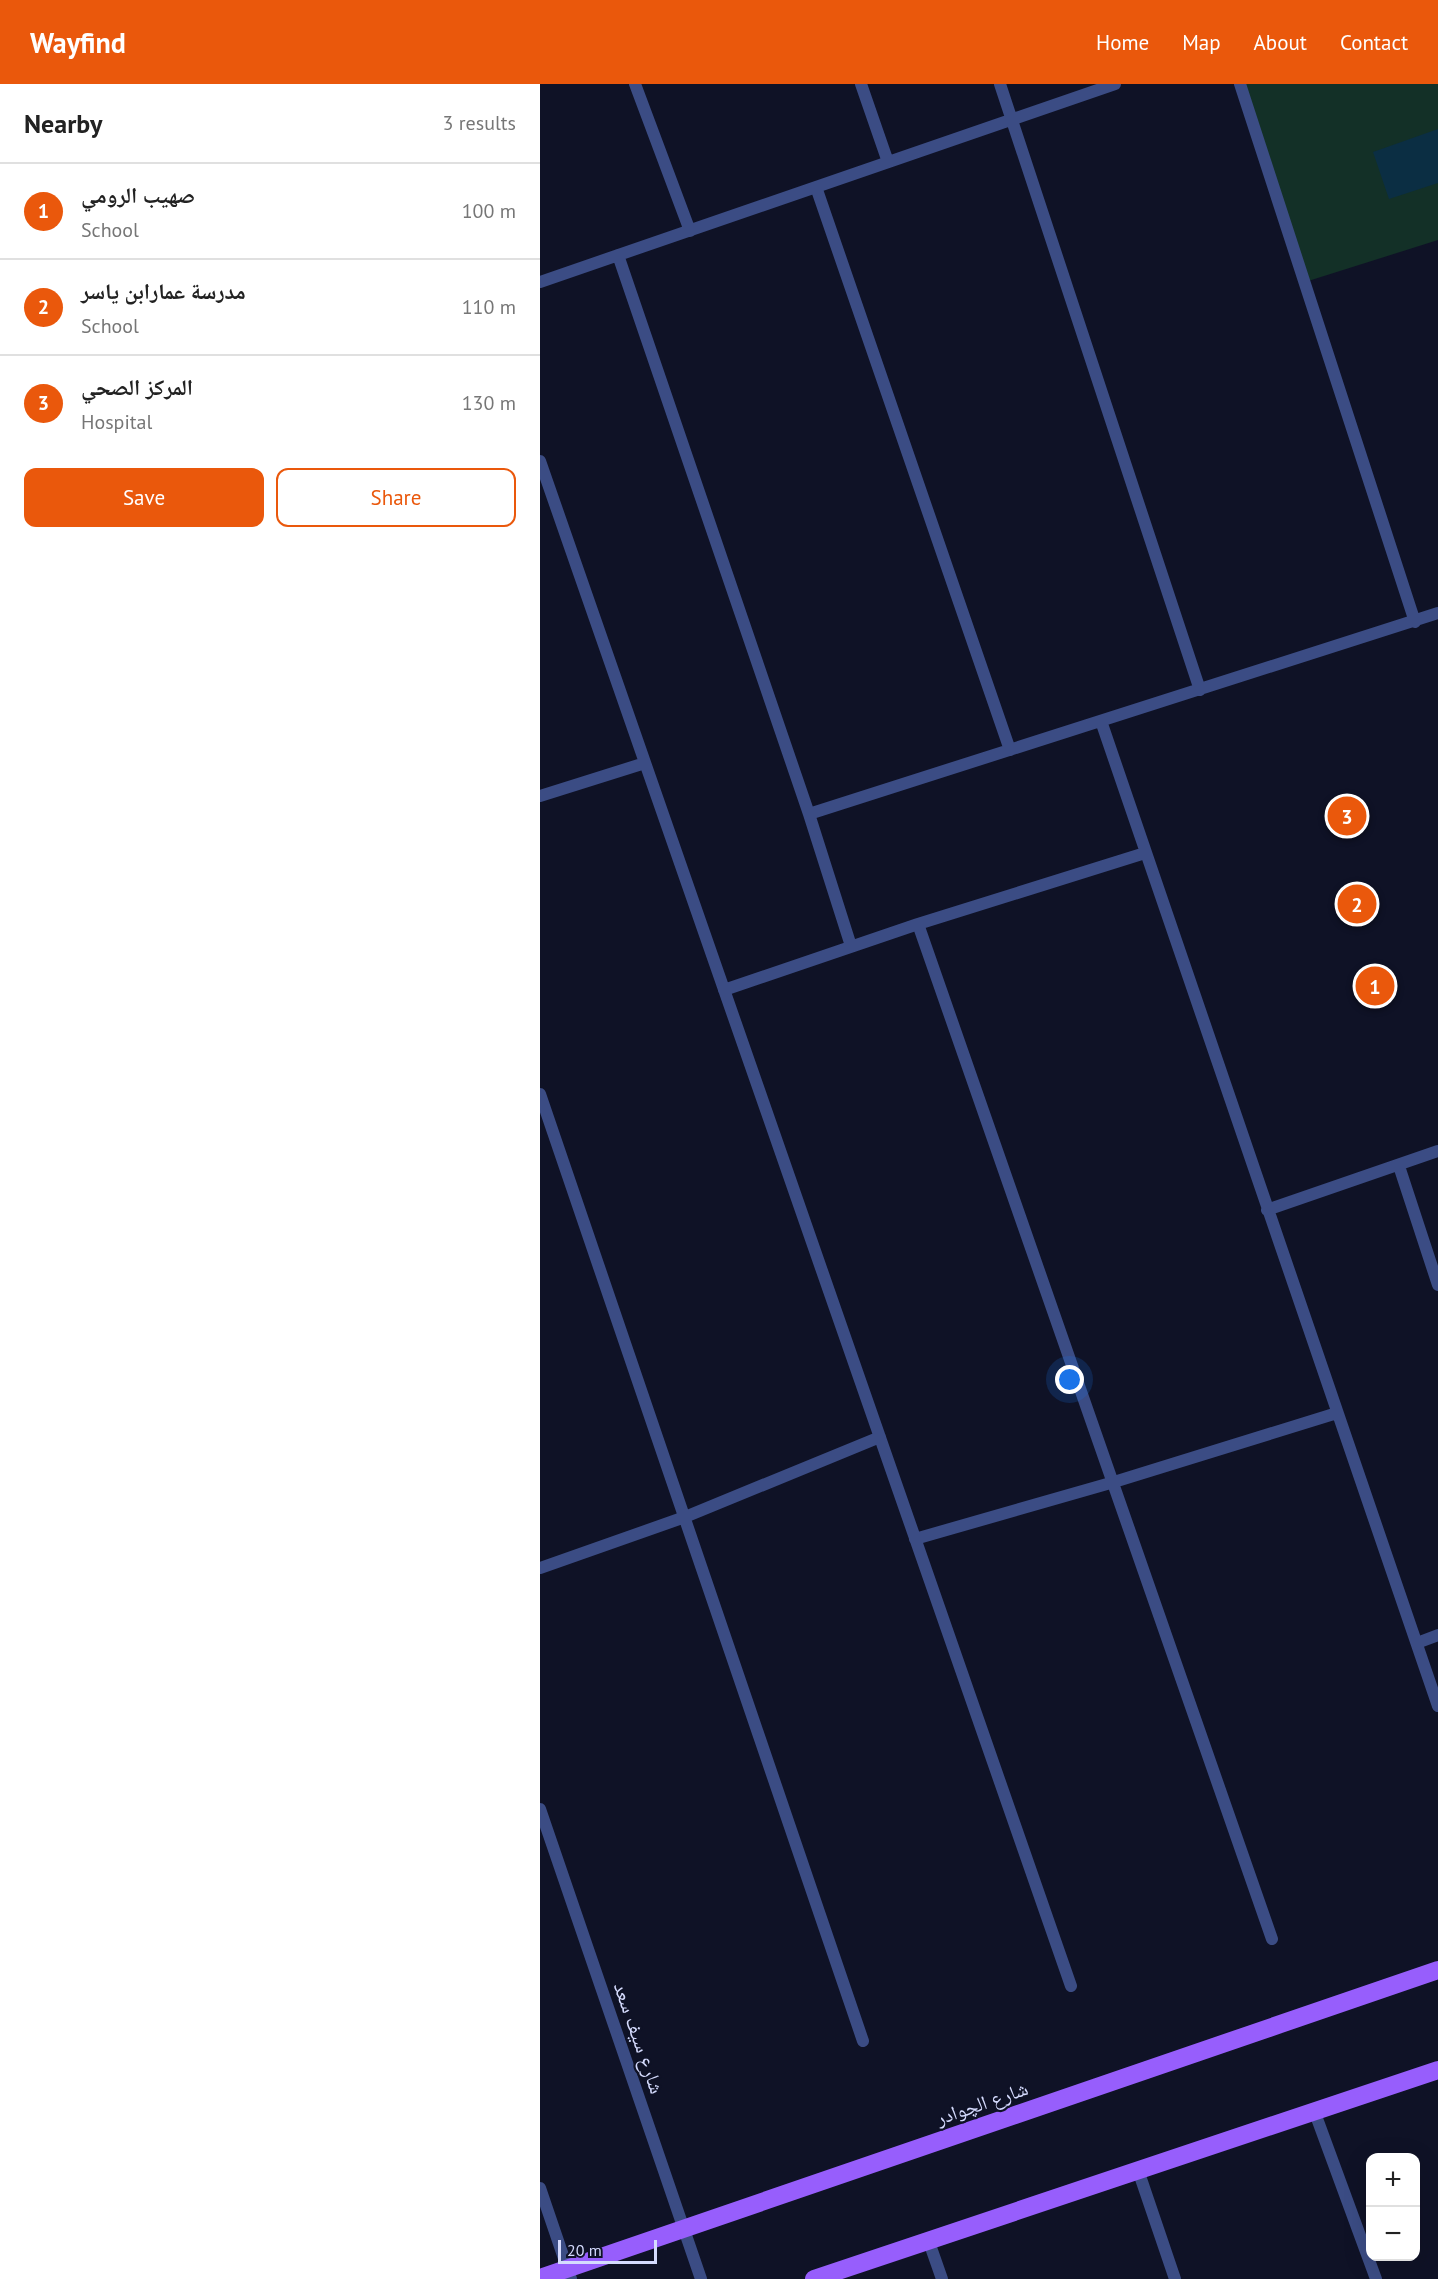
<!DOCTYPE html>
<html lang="en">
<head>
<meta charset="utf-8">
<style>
	:root { --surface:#fff; --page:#f2f2f2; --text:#222; --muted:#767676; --line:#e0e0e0; --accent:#ea580c }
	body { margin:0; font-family:"PT Sans","Noto Naskh Arabic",sans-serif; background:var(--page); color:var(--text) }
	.controls { position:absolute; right:18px; bottom:18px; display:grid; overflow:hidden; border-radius:12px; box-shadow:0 6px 24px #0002 }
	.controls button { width:54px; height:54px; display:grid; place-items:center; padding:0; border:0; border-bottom:2px solid var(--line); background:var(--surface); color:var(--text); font:30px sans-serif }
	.scale { position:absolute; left:18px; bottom:15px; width:99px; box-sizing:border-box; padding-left:6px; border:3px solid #d5dbfe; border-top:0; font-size:16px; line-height:21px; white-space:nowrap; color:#d5dbfe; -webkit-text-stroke:4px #0f1226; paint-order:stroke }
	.you { position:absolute; left:530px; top:1296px; width:21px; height:21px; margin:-15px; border:4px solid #fff; border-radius:50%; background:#1a73e8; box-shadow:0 0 0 9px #1a73e833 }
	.badge { display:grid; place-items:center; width:39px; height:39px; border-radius:50%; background:var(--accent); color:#fff; font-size:20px; font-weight:700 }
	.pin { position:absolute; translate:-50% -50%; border:3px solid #fff; box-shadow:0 2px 6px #0006 }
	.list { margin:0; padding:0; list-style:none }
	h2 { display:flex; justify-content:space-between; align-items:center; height:78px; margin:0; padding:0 24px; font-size:26px }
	h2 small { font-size:20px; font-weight:400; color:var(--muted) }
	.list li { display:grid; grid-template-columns:39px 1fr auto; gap:18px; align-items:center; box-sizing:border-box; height:96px; padding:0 24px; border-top:2px solid var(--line) }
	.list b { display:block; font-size:22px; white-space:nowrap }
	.list p { margin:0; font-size:20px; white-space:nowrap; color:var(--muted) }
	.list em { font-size:20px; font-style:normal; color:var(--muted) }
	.actions { display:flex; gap:12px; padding:18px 24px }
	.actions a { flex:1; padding:14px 0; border:2px solid var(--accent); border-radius:12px; text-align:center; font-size:21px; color:var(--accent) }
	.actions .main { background:var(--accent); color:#fff }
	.map { position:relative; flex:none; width:898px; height:2195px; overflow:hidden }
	header { display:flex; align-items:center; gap:36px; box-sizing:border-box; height:84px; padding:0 30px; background:var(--accent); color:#fff }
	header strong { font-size:28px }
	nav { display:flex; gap:33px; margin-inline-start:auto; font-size:21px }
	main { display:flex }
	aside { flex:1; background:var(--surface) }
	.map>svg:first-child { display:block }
	.green { fill:#133027 }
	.water { fill:#0b2e43 }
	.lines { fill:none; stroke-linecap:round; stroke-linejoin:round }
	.minor { stroke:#3b4c84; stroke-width:12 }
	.tertiary { stroke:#3b4c84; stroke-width:12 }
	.primary { stroke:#975efc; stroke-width:18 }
	.labels { text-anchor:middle; stroke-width:4.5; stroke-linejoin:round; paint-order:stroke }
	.street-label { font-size:20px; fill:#d5dbfe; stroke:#0f1226 }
</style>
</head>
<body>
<header>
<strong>Wayfind</strong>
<nav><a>Home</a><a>Map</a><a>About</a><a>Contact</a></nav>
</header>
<main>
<aside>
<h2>Nearby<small>3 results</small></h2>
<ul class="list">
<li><span class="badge">1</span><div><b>صهيب الرومي</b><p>School</p></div><em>100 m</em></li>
<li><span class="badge">2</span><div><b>مدرسة عمارابن ياسر</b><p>School</p></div><em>110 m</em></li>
<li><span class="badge">3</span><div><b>المركز الصحي</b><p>Hospital</p></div><em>130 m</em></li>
</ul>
<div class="actions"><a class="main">Save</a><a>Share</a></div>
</aside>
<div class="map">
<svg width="898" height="2195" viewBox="0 0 898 2195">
	<rect width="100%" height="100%" fill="#0f1226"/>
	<path class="green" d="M700 0H898V156L765 198Z"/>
	<path class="water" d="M898 45V99L849 115 833 68Z"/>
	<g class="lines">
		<path class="minor" d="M95 0 150 147
			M321 0 348 78
			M460 0 660 606
			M700 0 875 538
			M276 103 470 666
			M78 171 269 730 311 862
			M0 198 575 0
			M0 377 531 1902
			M561 637 898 1622
			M0 712 105 679
			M269 730 898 529
			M378 840 732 1855
			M184 906 378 840 605 769
			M0 1010 323 1957
			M859 1082 898 1201
			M727 1126 898 1067
			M375 1455 574 1398 797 1329
			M0 1484 145 1433 340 1353
			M877 1559 898 1551
			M775 2029 836 2195
			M598 2086 635 2195
			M388 2155 402 2195"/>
		<path class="tertiary" d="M0 1725 161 2195
			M0 2104 31 2195"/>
		<path class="primary" d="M0 2194 898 1886
			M274 2195 898 1986"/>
	</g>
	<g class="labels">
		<g class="street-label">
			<text transform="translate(99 1954) rotate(71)" y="7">شارع سيف سعد</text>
			<text transform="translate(442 2019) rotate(-19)" y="7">شارع الچوادر</text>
		</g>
	</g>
</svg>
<div class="controls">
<button>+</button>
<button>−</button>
</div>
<div class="scale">20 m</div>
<div class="you"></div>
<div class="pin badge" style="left:835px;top:902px">1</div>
<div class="pin badge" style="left:817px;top:820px">2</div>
<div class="pin badge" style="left:807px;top:732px">3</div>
</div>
</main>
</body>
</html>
